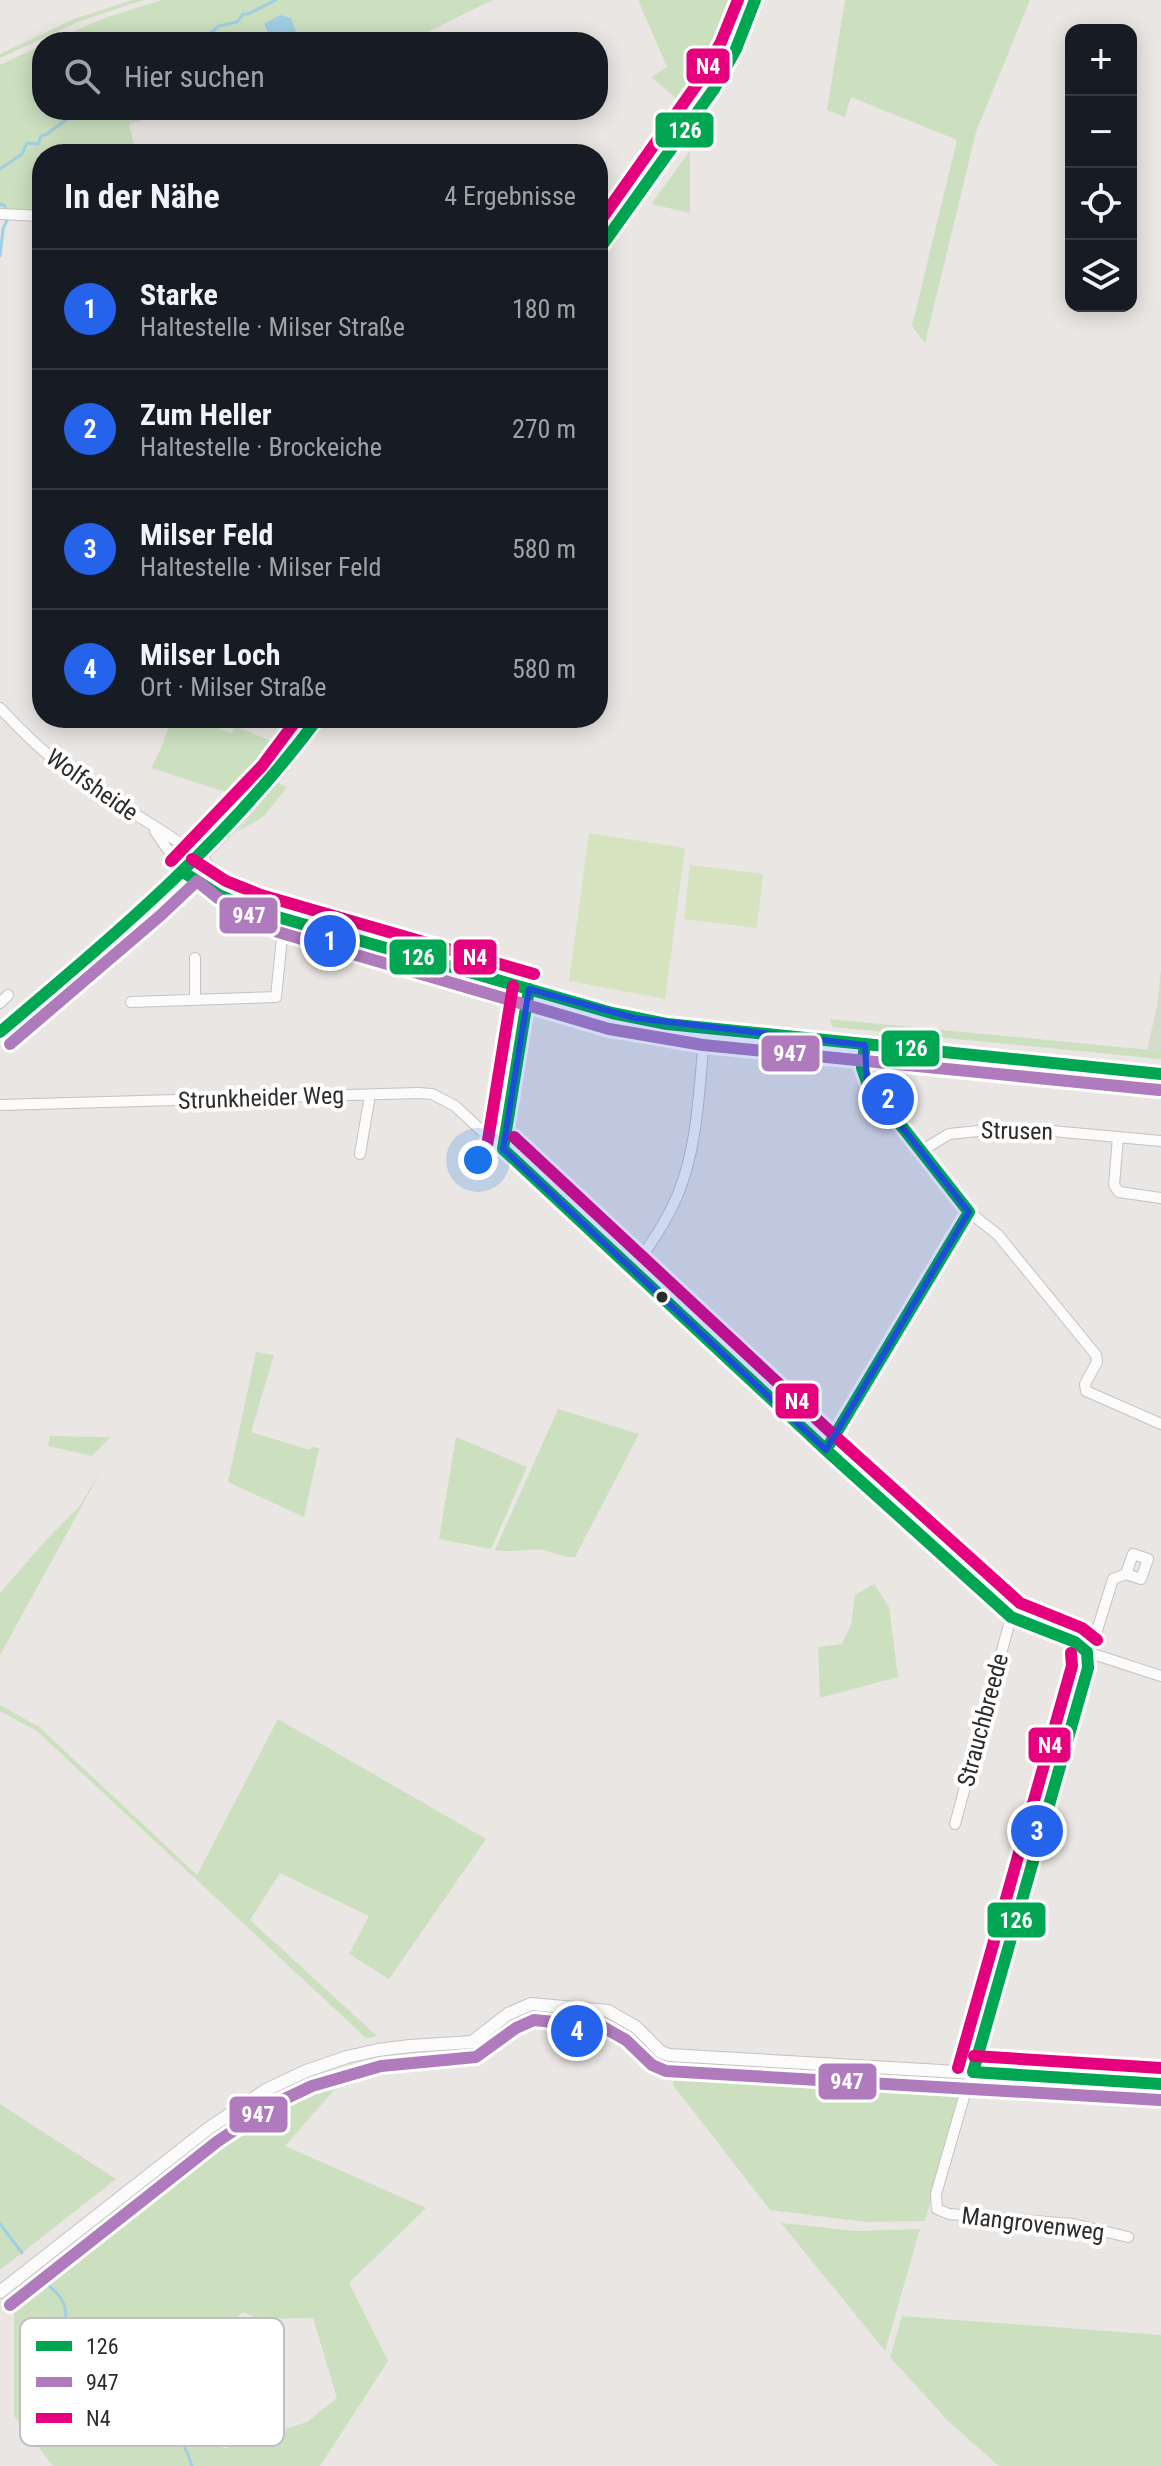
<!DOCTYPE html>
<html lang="de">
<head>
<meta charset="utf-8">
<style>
	:root { --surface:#171b24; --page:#20242c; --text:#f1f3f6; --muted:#9ea1a6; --line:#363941; --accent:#2563eb }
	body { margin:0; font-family:"Roboto Condensed",sans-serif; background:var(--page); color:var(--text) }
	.controls { position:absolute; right:24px; top:24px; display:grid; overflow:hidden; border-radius:16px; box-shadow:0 4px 20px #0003 }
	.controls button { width:72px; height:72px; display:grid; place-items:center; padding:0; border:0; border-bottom:2px solid var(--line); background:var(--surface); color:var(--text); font:40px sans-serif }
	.you { position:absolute; left:478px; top:1160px; width:28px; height:28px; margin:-20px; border:6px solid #fff; border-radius:50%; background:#1a73e8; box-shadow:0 0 0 12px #1a73e833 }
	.badge { display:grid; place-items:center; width:52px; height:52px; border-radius:50%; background:var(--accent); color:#fff; font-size:26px; font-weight:700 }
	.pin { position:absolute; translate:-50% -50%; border:4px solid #fff; box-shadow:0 2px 8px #0006 }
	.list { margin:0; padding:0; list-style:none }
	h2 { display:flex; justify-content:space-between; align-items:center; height:104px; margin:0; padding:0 32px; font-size:34px }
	h2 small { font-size:26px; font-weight:400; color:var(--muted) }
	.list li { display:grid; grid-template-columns:52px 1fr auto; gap:24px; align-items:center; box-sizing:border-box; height:120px; padding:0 32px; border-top:2px solid var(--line) }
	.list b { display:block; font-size:30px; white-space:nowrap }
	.list p { margin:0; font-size:26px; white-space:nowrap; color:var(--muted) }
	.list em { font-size:26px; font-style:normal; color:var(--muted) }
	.icon { flex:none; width:44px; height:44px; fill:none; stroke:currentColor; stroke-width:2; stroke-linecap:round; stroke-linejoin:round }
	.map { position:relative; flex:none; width:1161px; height:2466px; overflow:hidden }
	.search { position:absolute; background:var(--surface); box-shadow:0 4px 20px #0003; left:32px; top:32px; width:576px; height:88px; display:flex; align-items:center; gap:20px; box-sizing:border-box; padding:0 28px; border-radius:32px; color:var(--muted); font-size:30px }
	.panel { position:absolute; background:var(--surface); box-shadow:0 4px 20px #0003; left:32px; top:144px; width:576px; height:584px; border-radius:32px }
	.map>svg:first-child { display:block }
	.green { fill:#cce0c0; fill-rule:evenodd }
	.cemetery { fill:#d5dccc }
	.pitch { fill:#d5e4be }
	.water { fill:#9fcfe2 }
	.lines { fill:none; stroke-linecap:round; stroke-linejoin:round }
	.stream { stroke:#9fcfe2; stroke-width:3 }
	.minor-casing { stroke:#c4c2c2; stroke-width:12 }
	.tertiary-casing { stroke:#c4c2c2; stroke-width:14 }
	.secondary-casing { stroke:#c4c2c2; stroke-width:16 }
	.minor { stroke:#fcfbfb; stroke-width:10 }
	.tertiary { stroke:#fcfbfb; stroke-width:12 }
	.secondary { stroke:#fcfbfb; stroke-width:14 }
	.bus-1-casing { stroke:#fff; stroke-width:18 }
	.bus-2-casing { stroke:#fff; stroke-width:18 }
	.bus-3-casing { stroke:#fff; stroke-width:18 }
	.bus-1 { stroke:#00a651; stroke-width:12 }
	.bus-2 { stroke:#b07bbd; stroke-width:12 }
	.bus-3 { stroke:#e5007d; stroke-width:12 }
	.marked { fill:#1d4ed8; fill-opacity:0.2; stroke:#1d4ed8; stroke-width:6; stroke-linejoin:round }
	.bus-dot { fill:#2c2c2c; stroke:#fff; stroke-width:3 }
	.labels { text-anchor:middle; stroke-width:8; stroke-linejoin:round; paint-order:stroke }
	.street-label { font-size:24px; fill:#2c2c2c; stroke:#fff }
	.key { fill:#fff; stroke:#c0c0c0; stroke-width:2 }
	.key-label { font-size:22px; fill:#2c2c2c }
	.line-badge { stroke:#fff; stroke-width:3 }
	.badge-label { font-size:22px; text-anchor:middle; font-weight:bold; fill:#fff }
</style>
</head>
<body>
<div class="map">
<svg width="1161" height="2466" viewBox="0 0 1161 2466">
	<rect width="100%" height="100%" fill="#e9e6e3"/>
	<path class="green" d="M133 0H143L78 22 0 58V54L74 19Z
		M162 0H493L407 42H300L291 18 264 25 271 42H49L107 17Z
		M638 0H749L724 63 692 112 651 77 667 67Z
		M845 0H1030L976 132 925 343 912 326 957 140 851 97 845 117 827 110Z
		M42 45V110H175L129 124 136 154H42V213L0 210V65Z
		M690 151V213L651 204Z
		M172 718H192L231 733 235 726 276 743 279 754 241 797 151 768 161 748Z
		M278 783 287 787 264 816 237 832Z
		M829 1019 1161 1051V1059L833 1027Z
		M256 1352 274 1355 251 1432 310 1450 312 1447 319 1448 304 1517 228 1482Z
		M558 1409 639 1434 575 1557C563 1558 554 1552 543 1550 527 1548 511 1553 495 1550Z
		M50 1436 110 1437 92 1456 48 1446Z
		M456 1437 527 1467 491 1549 439 1539Z
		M100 1473 0 1655V1593L46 1540 78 1508Z
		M874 1584 889 1607 898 1677 820 1698 818 1647 842 1644 851 1625 855 1595Z
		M0 1705 39 1727 197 1875 278 1719 486 1839 389 1979 349 1954 369 1916 280 1873 250 1920 377 2036 366 2038 37 1731 0 1711Z
		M355 2066 285 2146 426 2208 349 2283 388 2361 320 2466H53L14 2416V2304L165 2180 261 2108 308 2083ZM244 2312 258 2319 313 2318 337 2398 307 2422 223 2449 192 2346Z
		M674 2069 964 2087 925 2221 866 2222 770 2210 673 2085Z
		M0 2104 116 2179 0 2270Z
		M781 2223 857 2231 920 2229 885 2351Z
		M902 2316 1161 2335V2466H999L948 2421 890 2357Z"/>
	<path class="cemetery" d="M1161 969V1051L1147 1050 1157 1006Z"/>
	<path class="pitch" d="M589 833 685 848 665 999 569 981Z
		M690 865 763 874 757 928 684 919Z"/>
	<path class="water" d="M280 15 291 18 300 42H271L264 24Z"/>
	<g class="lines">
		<path class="stream" d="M200 42 219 26 237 22 243 14H248L276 0
			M0 169 22 154 27 143 38 144 41 136 47 134 79 110
			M0 204 5 206 6 210
			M0 256 3 229 8 218
			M0 2224 22 2253
			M46 2283C53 2290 63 2297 65 2308 71 2337 53 2362 65 2390 77 2395 89 2386 102 2388 112 2389 121 2396 130 2401 159 2417 183 2432 192 2466"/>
		<g class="minor-casing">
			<path id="minor" d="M0 214 42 216
				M0 708C23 733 46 755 73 775 114 804 160 826 199 857
				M155 831 183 872
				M195 958V1000
				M131 1002 276 997 284 917
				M0 1003 8 995
				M865 1045 862 1068 867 1082 969 1212 998 1235 1096 1355 1097 1362 1085 1384 1086 1391 1161 1424
				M0 1105 418 1093 432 1094 455 1106 826 1450 1011 1617 1075 1642 1087 1652 1161 1676
				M1118 1137 1114 1185 1119 1192 1161 1198
				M503 1149 529 989
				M921 1151 949 1134 998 1129 1052 1131 1161 1141
				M360 1154 370 1095
				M633 1269C650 1245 667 1221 678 1194 699 1143 699 1083 705 1029
				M826 1450 969 1212
				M1087 1652 1088 1668 1041 1841 1035 1849 980 2050 968 2083 936 2194 937 2209 949 2214 1073 2224 1128 2237
				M1087 1652 1094 1640 1113 1579 1126 1574 1133 1554 1148 1559 1141 1579 1126 1574
				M955 1824 1011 1617"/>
		</g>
		<g class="tertiary-casing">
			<path id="tertiary" d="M0 2292 209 2128 266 2090 306 2071 347 2057 378 2050 410 2046 472 2042 508 2014 531 2004 608 2011 636 2027 661 2052 669 2055 1161 2084"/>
		</g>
		<g class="secondary-casing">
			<path id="secondary" d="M598 251 714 89 736 49 755 0
				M199 857C216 879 236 892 261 905
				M183 872C214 895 246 911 284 917L612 1013 667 1024 1161 1074
				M0 1032C113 936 232 842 318 718"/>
		</g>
		<use href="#minor" class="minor"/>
		<use href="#tertiary" class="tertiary"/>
		<use href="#secondary" class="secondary"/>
		<g class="bus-1-casing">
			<path id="bus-1" d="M598 251 714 89 736 49 755 0
				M183 872 219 895 257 911 612 1013 667 1024 1161 1074
				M0 1032C117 933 226 842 318 718
				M865 1045 862 1068 867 1082 969 1212
				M503 1149 826 1450 1011 1617 1075 1642 1087 1652
				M503 1149 529 989
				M826 1450 969 1212
				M973 2072 1088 1668 1087 1652
				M973 2072 1161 2084"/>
		</g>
		<g class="bus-2-casing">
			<path id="bus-2" d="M10 1044 161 915 197 881 218 898 278 932 609 1029 703 1045 1159 1090
				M10 2305 218 2141 274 2104 312 2086 381 2066 476 2057 516 2028 534 2020 603 2027 626 2040 652 2065 666 2071 1160 2100"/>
		</g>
		<g class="bus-3-casing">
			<path id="bus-3" d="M598 224 700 80 721 42 738 0
				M192 859 226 881 261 895 534 974
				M171 861 262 766 298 718
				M514 1137 837 1438 1020 1603 1082 1628 1097 1640
				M487 1146 513 986
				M974 2056 1161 2068
				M958 2068 1072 1666 1071 1653"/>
		</g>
		<use href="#bus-1" class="bus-1"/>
		<use href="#bus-2" class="bus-2"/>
		<use href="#bus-3" class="bus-3"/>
	</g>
	<path class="marked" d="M529 989 635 1018 865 1045 867 1082 969 1212 826 1450 503 1149Z"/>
	<circle class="bus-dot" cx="662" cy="1297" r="7"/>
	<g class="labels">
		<g class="street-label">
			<text transform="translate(92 785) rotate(35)" y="8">Wolfsheide</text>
			<text transform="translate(261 1098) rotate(-2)" y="8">Strunkheider Weg</text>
			<text transform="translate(1017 1131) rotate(1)" y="8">Strusen</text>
			<text transform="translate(983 1720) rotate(-75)" y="8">Strauchbreede</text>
			<text transform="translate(1033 2224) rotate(7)" y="8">Mangrovenweg</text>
		</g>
	</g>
	<rect x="20" y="2318" width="264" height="128" rx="12" class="key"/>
	<rect x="36" y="2341" width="36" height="10" fill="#00a651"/>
	<rect x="36" y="2377" width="36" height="10" fill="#b07bbd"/>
	<rect x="36" y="2413" width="36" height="10" fill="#e5007d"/>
	<g class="key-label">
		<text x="86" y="2354">126</text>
		<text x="86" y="2390">947</text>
		<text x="86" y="2426">N4</text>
	</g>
	<g class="line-badge">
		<rect x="685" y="47" width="46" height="38" rx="8" fill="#e5007d"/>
		<rect x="654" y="111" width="61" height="38" rx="8" fill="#00a651"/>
		<rect x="218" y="896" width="61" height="39" rx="8" fill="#b07bbd"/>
		<rect x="452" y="938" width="46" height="38" rx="8" fill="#e5007d"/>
		<rect x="388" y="938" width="60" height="38" rx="8" fill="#00a651"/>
		<rect x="880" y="1029" width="61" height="39" rx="8" fill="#00a651"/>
		<rect x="760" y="1034" width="61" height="39" rx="8" fill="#b07bbd"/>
		<rect x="774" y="1382" width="46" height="38" rx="8" fill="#e5007d"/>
		<rect x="1027" y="1726" width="45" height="38" rx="8" fill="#e5007d"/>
		<rect x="986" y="1901" width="61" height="38" rx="8" fill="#00a651"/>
		<rect x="817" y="2062" width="61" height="39" rx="8" fill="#b07bbd"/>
		<rect x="228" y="2095" width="61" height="39" rx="8" fill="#b07bbd"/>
	</g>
	<g class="badge-label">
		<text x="708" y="74">N4</text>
		<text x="685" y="138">126</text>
		<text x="249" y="923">947</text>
		<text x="475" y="965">N4</text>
		<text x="418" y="965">126</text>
		<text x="911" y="1056">126</text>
		<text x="790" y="1061">947</text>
		<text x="797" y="1409">N4</text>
		<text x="1050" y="1753">N4</text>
		<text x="1016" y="1928">126</text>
		<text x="847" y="2089">947</text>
		<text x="258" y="2122">947</text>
	</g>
</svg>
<div class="controls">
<button>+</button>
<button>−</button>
<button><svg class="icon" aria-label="locate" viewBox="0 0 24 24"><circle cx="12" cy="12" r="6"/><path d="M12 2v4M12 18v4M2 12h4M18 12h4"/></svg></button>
<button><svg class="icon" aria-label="layers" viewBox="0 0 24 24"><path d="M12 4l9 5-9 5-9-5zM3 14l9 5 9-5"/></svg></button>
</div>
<div class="you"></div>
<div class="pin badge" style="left:330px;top:941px">1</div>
<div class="pin badge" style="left:888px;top:1099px">2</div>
<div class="pin badge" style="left:1037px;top:1831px">3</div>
<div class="pin badge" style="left:577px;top:2031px">4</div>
<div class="search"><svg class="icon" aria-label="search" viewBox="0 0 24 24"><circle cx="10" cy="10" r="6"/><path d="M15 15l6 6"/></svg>Hier suchen</div>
<section class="panel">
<h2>In der Nähe<small>4 Ergebnisse</small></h2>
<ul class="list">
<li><span class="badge">1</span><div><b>Starke</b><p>Haltestelle · Milser Straße</p></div><em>180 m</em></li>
<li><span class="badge">2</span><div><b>Zum Heller</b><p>Haltestelle · Brockeiche</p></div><em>270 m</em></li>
<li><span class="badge">3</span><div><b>Milser Feld</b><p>Haltestelle · Milser Feld</p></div><em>580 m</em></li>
<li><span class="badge">4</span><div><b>Milser Loch</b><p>Ort · Milser Straße</p></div><em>580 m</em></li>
</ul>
</section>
</div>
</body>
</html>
